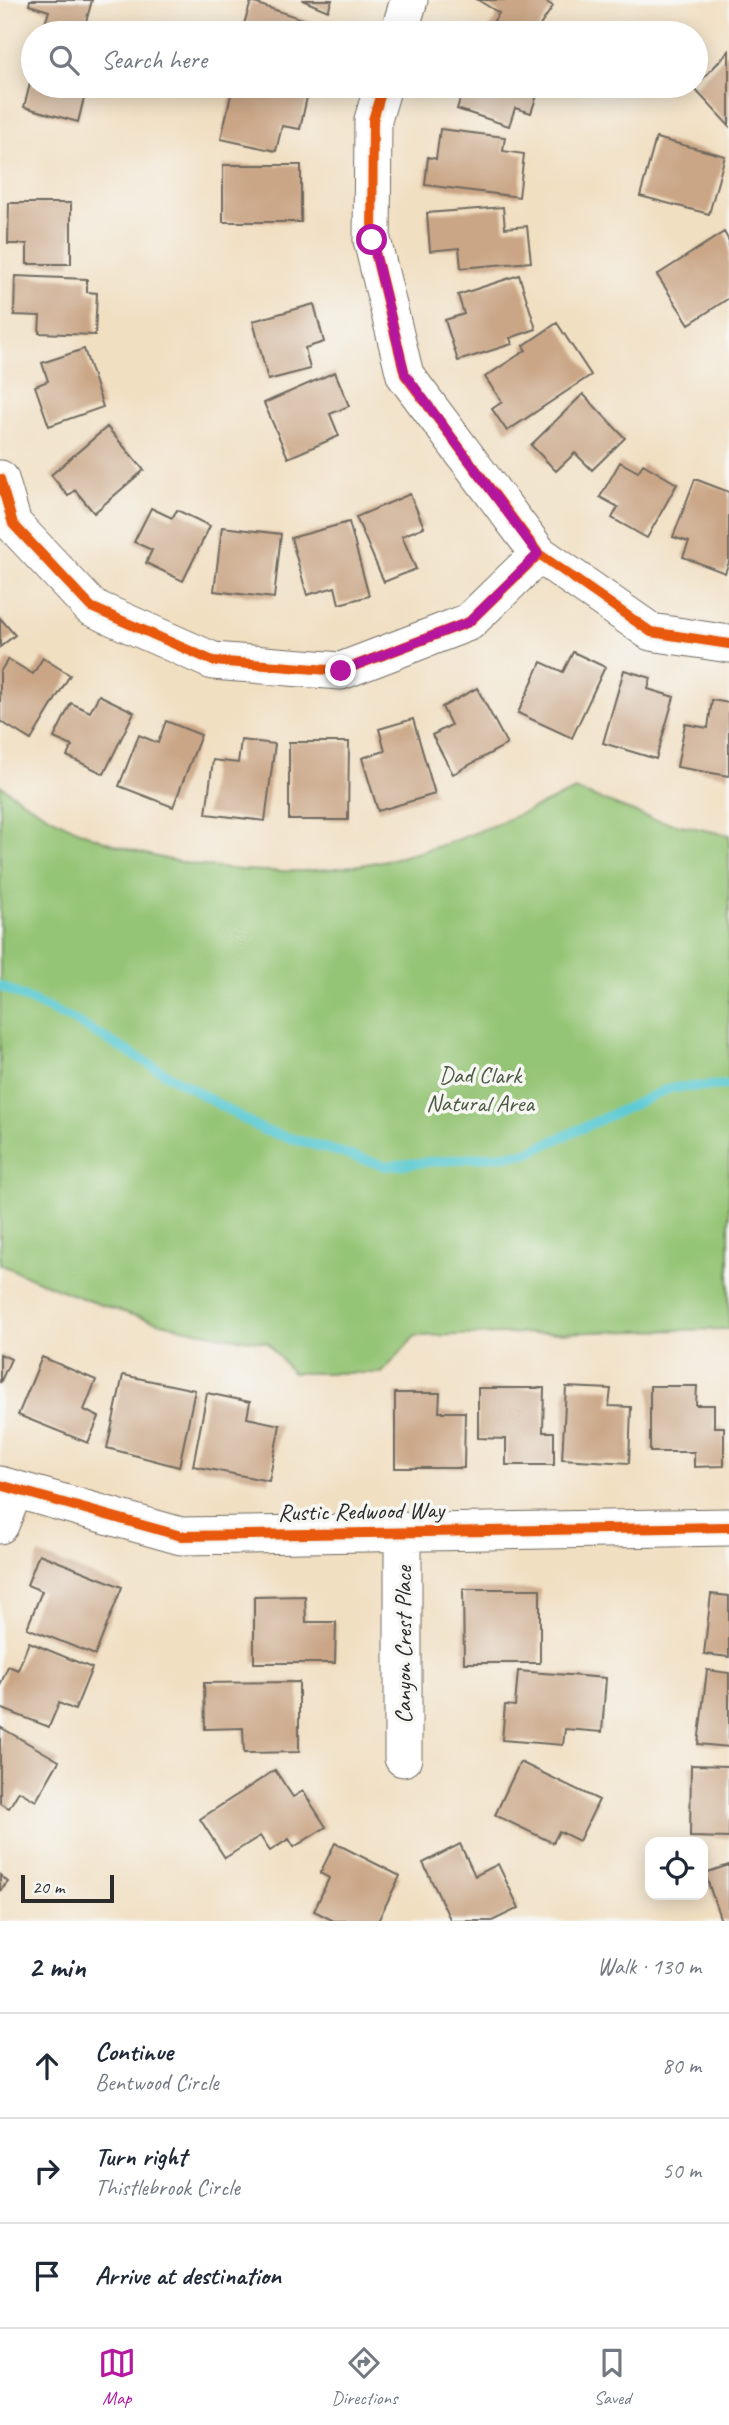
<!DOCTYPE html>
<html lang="en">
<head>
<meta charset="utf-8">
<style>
	:root { --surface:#fff; --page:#f6f6f7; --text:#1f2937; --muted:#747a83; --line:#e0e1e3; --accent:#b5179e }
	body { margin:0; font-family:Caveat,sans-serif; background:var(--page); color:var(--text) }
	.controls { position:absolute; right:21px; bottom:21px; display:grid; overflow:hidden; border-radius:14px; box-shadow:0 4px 18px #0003 }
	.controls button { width:63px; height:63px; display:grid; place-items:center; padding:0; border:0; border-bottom:2px solid var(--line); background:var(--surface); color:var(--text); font:35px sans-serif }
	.scale { position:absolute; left:21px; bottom:18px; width:93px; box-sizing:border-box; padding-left:7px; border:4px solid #2b2b2b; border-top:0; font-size:19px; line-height:24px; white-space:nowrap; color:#2b2b2b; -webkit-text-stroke:5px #f6f6f2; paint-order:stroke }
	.stop { position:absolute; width:21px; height:21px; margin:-16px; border:5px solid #b5179e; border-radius:50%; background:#fff }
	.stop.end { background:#b5179e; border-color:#fff; box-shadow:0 2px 7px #0008 }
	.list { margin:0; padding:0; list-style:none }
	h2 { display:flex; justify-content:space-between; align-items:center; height:91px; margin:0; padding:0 28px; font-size:30px }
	h2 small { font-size:23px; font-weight:400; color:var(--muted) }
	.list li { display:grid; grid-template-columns:46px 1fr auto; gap:21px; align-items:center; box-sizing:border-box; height:105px; padding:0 28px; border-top:2px solid var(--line) }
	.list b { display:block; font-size:26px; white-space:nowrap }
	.list p { margin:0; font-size:23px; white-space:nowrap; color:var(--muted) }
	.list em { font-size:23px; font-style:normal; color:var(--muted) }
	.icon { flex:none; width:38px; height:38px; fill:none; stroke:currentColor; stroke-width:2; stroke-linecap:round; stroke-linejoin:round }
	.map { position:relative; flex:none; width:729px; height:1921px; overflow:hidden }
	.search { position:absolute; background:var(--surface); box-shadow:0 4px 18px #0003; left:21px; right:21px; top:21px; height:77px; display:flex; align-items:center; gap:18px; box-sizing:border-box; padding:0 24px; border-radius:38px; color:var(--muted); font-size:26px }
	.sheet { height:406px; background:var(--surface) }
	nav { display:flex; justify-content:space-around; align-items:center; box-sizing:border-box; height:98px; border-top:2px solid var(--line); background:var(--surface); font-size:19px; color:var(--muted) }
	nav a { display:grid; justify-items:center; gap:4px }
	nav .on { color:var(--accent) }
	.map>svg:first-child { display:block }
	.green { fill:#94c474; stroke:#607850; stroke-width:2 }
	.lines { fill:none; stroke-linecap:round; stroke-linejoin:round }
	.stream { stroke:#5dcad3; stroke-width:10 }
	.building { fill:#caa686 }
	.minor-casing { stroke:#706a60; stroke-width:39 }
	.minor { stroke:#fff; stroke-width:37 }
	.cycleway-casing { stroke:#f6f6f2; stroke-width:15 }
	.cycleway { stroke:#e8590c; stroke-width:10 }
	.route { stroke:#b5179e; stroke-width:9 }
	.labels { text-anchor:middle; stroke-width:7; stroke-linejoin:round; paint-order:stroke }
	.park-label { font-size:24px; fill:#4a5941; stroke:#f6f6f2 }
	.street-label { font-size:24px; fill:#2b2b2b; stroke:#f6f6f2 }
</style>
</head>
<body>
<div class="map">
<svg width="729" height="1921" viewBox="0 0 729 1921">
	<rect width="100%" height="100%" fill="#f6f6f2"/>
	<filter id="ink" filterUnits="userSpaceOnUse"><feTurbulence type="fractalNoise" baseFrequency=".0143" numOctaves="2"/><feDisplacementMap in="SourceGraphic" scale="14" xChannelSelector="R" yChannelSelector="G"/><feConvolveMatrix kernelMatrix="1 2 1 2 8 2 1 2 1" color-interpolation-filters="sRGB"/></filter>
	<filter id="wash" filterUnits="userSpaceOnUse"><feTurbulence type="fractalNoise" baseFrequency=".00686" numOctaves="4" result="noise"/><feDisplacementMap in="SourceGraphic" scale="28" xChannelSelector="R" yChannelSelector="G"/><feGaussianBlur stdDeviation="1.57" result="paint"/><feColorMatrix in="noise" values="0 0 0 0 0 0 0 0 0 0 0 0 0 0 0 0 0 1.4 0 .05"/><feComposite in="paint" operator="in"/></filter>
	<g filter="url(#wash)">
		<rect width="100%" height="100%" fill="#f1dfc2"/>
		<path class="green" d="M0 785C124 877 303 894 448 843 491 828 534 807 576 790L652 819 729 835V1329L415 1336 382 1373H292L267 1342C172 1332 86 1304 0 1264Z"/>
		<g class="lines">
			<path class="stream" d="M0 986 75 1021 263 1130 386 1166 527 1153 670 1088 729 1085"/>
		</g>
		<g id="blocks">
			<path class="building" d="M30 0H92L83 33H42L49 11 29 5Z
				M302 0H332L328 11Z
				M478 0H543L553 6 535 33H486L499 13Z
				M251 2 324 26 321 33H241Z
				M729 51V126L692 86H696Z
				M32 76 33 86H87L78 122 24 107Z
				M233 86H258L307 97 300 129 282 126 276 151 221 139Z
				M464 86H540L531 113 515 108 509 126 457 109Z
				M440 129 505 137 503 151 524 154 519 197 425 185 428 157 436 159Z
				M656 138 725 156 709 214 640 196Z
				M223 165H301V222H223Z
				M9 203H71V264H27V244H8Z
				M503 207 505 228 527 226 531 262 461 268 459 248 430 251 427 213Z
				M724 232 729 241V298L689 324 657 275Z
				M519 275 536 329 510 338 512 344 458 361 445 320 464 314 458 295Z
				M15 276 87 279V292L97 293 95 335 39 333 40 316 14 315Z
				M314 304 324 342 305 348 310 369 268 380 253 321Z
				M557 323 591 375 507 431 492 409 502 402 485 377 526 350 523 346Z
				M84 349 103 407 49 426 35 386 48 381 42 363Z
				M335 372 349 406 330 414 339 436 288 458 264 403Z
				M583 394 625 438 592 470 575 453 556 471 531 445Z
				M107 427 144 470 94 513 75 490 68 496 51 475Z
				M620 462 638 472 643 464 677 484 647 538 612 518 618 507 600 497Z
				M695 479 729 492V562L725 573 683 557 689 542 673 537Z
				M410 494 424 527 402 536 416 569 384 582 356 517Z
				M151 508 172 518 177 510 210 526 183 581 146 563 152 550 134 542Z
				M349 522 369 596 339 604 335 587 307 595 291 538Z
				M222 527 281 534 274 598 214 591Z
				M0 618 15 635 0 647Z
				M573 652 605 667 572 738 518 713 541 662 563 672Z
				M43 658 70 675 31 740 0 721V672L8 659 33 674Z
				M624 670 651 678 648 689 674 697 656 759 603 743Z
				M477 688 507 744 453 774 432 735 451 725 442 707Z
				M99 695 134 712 104 774 67 756 72 746 54 738 71 703 90 712Z
				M712 700 729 703V776L677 767 685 724 708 728Z
				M413 719 435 794 378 811 362 758 385 751 379 729Z
				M166 721 201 735 173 807 119 786 139 735 158 743Z
				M241 740 275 744 265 821 206 814 213 760 238 763Z
				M289 742H349L348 820H289Z
				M0 1354 11 1359 0 1383Z
				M42 1357 96 1380 84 1410 99 1417 88 1443 18 1415Z
				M123 1375 195 1390 179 1467 107 1448Z
				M650 1386H697L696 1405H714V1427H724V1466L694 1467V1452H650Z
				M566 1387 611 1389 609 1406 631 1407 629 1463 562 1459Z
				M478 1388H544L543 1432H554V1465H506V1439L478 1438Z
				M207 1393 250 1402 247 1418 280 1425 269 1481 193 1466Z
				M395 1393H440L439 1412H465L464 1468H395Z
				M39 1554 122 1587 95 1655 27 1628 42 1591 27 1585Z
				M463 1589H540V1663H464Z
				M711 1594 729 1596V1657L704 1654Z
				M305 1596 306 1622H336L335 1663H254V1597Z
				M29 1642 92 1668 75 1710 59 1703 49 1727 0 1708V1686L8 1666 18 1670Z
				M707 1670 729 1673V1747L698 1744Z
				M518 1671 606 1678 602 1732 565 1729 563 1745 502 1740 505 1705 515 1706Z
				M299 1682V1752L244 1753 243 1728 205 1729 204 1683Z
				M0 1727 59 1761 36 1801 19 1791 9 1808 0 1803Z
				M520 1762 599 1800 579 1841 559 1831 553 1843 495 1815Z
				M691 1765 729 1766V1838L690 1837Z
				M275 1770 293 1797 303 1791 326 1827 294 1847 289 1839 270 1851 260 1836 225 1858 200 1819Z
				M335 1843 400 1876 378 1921H334L314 1911 329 1878 320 1873Z
				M460 1844 475 1876 498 1864 519 1908 492 1921H451L423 1863Z
				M729 1865V1921H721L705 1873Z
				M0 1875 8 1882 0 1891Z"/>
		</g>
	</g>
	<g filter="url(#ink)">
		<use href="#blocks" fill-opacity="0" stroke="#706a60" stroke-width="2"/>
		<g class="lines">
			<g class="minor-casing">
				<path id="minor" d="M399 33 409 0
					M383 86 373 120 372 240 405 375 539 554 651 632 729 644
					M0 479 13 524 91 607 213 661 341 671 469 622 539 554
					M0 1485 181 1536 729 1527
					M0 1525 14 1491
					M403 1531V1758"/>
			</g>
			<use href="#minor" class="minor"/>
			<g class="cycleway-casing">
				<path id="cycleway" d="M383 86 373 120 372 240 405 375 539 554 651 632 729 644
					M0 479 13 524 91 607 213 661 341 671 469 622 539 554
					M0 1485 181 1536 729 1527"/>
			</g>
			<use href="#cycleway" class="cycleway"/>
		</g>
	</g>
	<g class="lines" filter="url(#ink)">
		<path class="route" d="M341 671 469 622 538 554 405 374 372 240"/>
	</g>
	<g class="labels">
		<g class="park-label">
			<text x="480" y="1083">Dad Clark<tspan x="480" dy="28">Natural Area</tspan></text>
		</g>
		<g class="street-label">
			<text transform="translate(361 1511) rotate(-1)" y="8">Rustic Redwood Way</text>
			<text transform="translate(403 1645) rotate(-90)" y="8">Canyon Crest Place</text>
		</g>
	</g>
</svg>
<div class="controls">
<button><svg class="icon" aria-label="locate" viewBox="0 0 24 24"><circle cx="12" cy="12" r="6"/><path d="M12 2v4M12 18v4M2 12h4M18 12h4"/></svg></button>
</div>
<div class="scale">20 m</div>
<div class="stop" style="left:372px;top:240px"></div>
<div class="stop end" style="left:341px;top:671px"></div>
<div class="search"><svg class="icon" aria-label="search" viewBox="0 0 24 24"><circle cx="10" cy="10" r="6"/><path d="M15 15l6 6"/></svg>Search here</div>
</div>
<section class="sheet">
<h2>2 min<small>Walk · 130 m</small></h2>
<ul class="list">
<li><svg class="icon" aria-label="ahead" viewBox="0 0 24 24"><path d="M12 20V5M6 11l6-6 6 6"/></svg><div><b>Continue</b><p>Bentwood Circle</p></div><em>80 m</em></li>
<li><svg class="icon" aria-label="right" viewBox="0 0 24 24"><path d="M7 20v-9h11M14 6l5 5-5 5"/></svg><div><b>Turn right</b><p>Thistlebrook Circle</p></div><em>50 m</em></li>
<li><svg class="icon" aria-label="arrive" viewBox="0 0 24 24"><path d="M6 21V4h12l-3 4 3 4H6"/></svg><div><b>Arrive at destination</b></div></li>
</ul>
</section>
<nav>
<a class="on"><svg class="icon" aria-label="map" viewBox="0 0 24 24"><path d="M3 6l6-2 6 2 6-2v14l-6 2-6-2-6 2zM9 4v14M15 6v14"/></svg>Map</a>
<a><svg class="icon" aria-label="directions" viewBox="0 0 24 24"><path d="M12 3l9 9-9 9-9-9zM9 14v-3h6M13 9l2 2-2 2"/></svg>Directions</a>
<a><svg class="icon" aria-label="saved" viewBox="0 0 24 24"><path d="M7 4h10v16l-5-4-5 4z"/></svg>Saved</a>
</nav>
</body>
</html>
